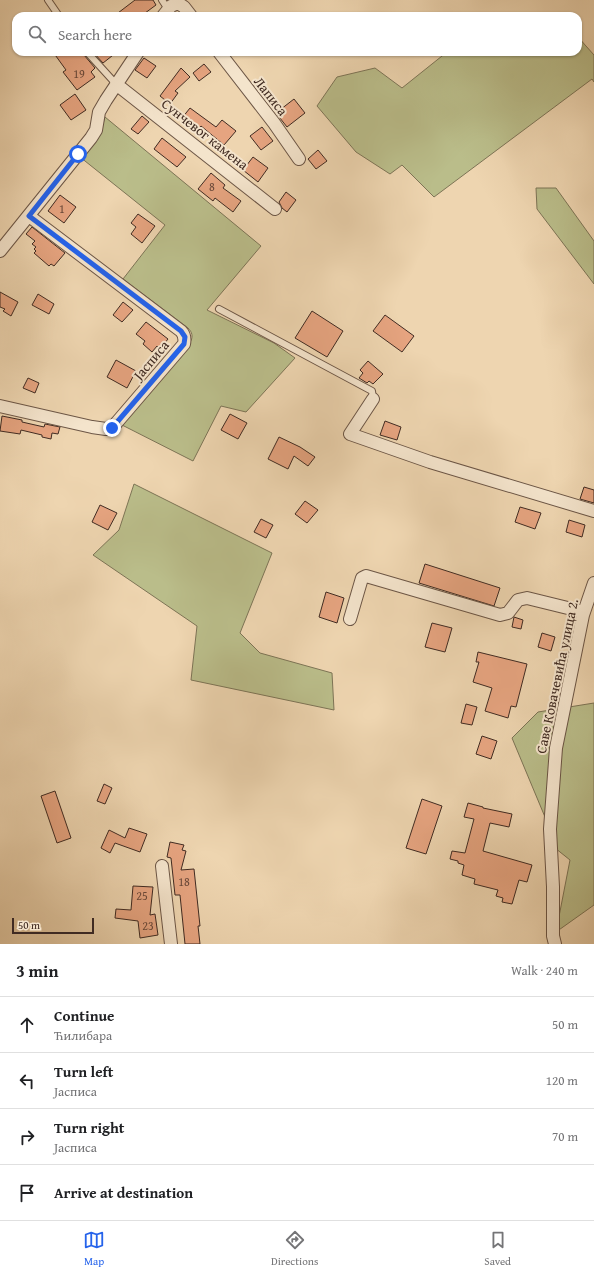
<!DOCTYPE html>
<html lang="en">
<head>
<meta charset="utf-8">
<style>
	:root { --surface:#fff; --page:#f2f2f2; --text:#202124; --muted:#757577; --line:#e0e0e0; --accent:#2563eb }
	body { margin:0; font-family:"Gentium Book Plus",serif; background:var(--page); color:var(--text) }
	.scale { position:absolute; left:12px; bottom:10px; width:82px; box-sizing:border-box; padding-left:4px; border:2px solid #402b22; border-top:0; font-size:11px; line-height:14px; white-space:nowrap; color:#402b22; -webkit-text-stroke:3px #f4e4cc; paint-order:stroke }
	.stop { position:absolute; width:12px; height:12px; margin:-9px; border:3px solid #2563eb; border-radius:50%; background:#fff }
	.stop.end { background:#2563eb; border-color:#fff; box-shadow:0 1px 4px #0008 }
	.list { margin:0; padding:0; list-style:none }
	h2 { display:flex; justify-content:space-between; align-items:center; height:52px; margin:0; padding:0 16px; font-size:17px }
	h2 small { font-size:13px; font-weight:400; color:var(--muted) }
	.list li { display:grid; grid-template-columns:26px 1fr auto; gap:12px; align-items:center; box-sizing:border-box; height:56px; padding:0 16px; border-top:1px solid var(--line) }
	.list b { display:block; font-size:15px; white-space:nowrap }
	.list p { margin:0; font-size:13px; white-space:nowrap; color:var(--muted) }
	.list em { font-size:13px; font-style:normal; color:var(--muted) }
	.icon { flex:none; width:22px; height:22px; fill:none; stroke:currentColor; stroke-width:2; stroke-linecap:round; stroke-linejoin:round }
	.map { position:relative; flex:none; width:594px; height:944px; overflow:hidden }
	.search { position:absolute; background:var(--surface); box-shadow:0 1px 3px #0004; left:12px; right:12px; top:12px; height:44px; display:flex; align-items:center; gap:10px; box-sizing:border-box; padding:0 14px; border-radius:12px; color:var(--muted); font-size:15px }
	.sheet { height:276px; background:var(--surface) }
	nav { display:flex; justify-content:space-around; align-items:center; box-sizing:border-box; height:56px; border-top:1px solid var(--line); background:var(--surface); font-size:11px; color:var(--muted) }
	nav a { display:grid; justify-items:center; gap:2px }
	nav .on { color:var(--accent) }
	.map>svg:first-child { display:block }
	.green { fill:#babd8a; stroke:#7d7456 }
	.building { fill:#e6a480; stroke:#402b22 }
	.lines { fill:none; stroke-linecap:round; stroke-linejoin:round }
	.lane-casing { stroke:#6c5646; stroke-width:8 }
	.street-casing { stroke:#6c5646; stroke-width:14 }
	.lane { stroke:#f4e4cc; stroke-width:6 }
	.street { stroke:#f4e4cc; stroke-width:12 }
	.route { stroke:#2563eb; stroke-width:5 }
	.labels { text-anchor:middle; stroke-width:4; stroke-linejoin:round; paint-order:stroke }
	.number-label { font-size:12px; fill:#6a493a }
	.street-label { font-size:14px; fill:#402b22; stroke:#f4e4cc }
</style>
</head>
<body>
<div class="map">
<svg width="594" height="944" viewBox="0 0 594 944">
	<rect width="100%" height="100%" fill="#eed5b0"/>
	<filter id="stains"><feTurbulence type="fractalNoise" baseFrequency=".005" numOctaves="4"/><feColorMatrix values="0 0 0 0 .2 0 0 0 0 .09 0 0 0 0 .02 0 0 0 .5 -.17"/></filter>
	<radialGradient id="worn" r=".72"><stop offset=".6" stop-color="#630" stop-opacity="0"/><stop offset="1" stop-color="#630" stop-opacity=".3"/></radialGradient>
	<path class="green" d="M578 37 594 55V82L592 79 434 197 402 165 390 174 356 152 317 106 337 77 375 68 402 88 447 52H578Z
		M105 117 261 246 207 310 274 343 295 358 246 412 221 406 193 461 122 425 183 352C189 344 197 337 188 328L123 279 165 225 80 157 102 127Z
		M536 188H556L594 241V284L537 209Z
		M134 484 272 553 240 633 260 653 332 673 334 710 191 680 197 626 93 555 119 530Z
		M594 703V905L556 932 570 860 550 844V829L512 738 538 712Z"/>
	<path class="building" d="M135 0H153L156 5 141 16H114Z
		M53 52H83L84 55 95 68 91 72 95 77 77 90 63 72 66 70Z
		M93 52H117L103 63Z
		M144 58 156 66 147 78 135 70Z
		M204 64 211 72 199 81 193 73Z
		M181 68 190 77 175 91 178 93 170 104 160 96Z
		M75 94 86 110 71 120 60 105Z
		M294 99 305 113 287 127 276 113Z
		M190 108 216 127 222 120 236 131 224 145 201 126 198 130 182 118Z
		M142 116 149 122 138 134 131 129Z
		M262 127 273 141 261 150 250 136Z
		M162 138 186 157 177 167 154 149Z
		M318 150 327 161 316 169 308 159Z
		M253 157 268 168 258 182 243 170Z
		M211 173 225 185 223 188 241 201 233 212 215 198 213 201 198 189Z
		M286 192 296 200 287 212 282 208 279 202Z
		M60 195 76 207 64 223 48 211Z
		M138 214 155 226 142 243 131 234 136 227 131 223Z
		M32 227 65 253 54 266 51 264 49 266 34 253 36 251 34 249 36 247 32 244 35 241 26 234Z
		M0 292 18 302 11 316 3 311 5 309 0 307Z
		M38 294 54 304 49 314 32 305Z
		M123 302 133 310 122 322 113 315Z
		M312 311 343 331 327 357 295 338Z
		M385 315 414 336 402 352 373 331Z
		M146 322 168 339 160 349 157 346 152 352 143 344 145 341 136 334Z
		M116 360 136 371 127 388 107 377Z
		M368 361 383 374 373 384 369 381 367 383 359 378 363 373 360 370Z
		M28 378 39 383 35 393 23 388Z
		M230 414 247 423 238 439 221 430Z
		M2 416 22 420V422L44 427 45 424 60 427 58 434 52 433 51 439 42 437V435L21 430 20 434 0 431Z
		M385 421 401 427 397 440 380 435Z
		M279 437 300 447 315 457 308 466 294 456 288 469 268 459Z
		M584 487 594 490V503L580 499Z
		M305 501 318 510 307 523 295 514Z
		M100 505 117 513 108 530 92 522Z
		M520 507 541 513 535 529 515 522Z
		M261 519 273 525 266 538 254 532Z
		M569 520 585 525 582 537 566 532Z
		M425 564 500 588 494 606 419 583Z
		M326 592 344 598 337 623 319 617Z
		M514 617 523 620 521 629 512 627Z
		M432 623 452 628 445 652 425 647Z
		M542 633 555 637 551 651 538 647Z
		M478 652 527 664 516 707 511 706 508 718 485 711 492 688 473 682 479 662H476Z
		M466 704 477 707 472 725 461 723Z
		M482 736 497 741 491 759 476 754Z
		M104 784 112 788 105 804 97 801Z
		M55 791 71 838 57 843 41 796Z
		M422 799 442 806 426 854 406 848Z
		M468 803 483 807V808L512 814 509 827 490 823 483 851 532 865 527 882 519 880 512 904 502 902 503 898 496 896 498 890 474 884 475 879 462 875 464 865 458 863V861L450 859 452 851 465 853 474 819 464 817Z
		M129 828 147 834 140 852 115 843 110 853 101 848 109 830 125 838Z
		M170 842 184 845 182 850 186 851 181 870 194 869 200 926H198L200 944H185L180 895H175L171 858 167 857Z
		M133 886 153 887 150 915 155 914 158 935 140 938 138 921 115 918 116 909 131 910Z"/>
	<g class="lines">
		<g class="lane-casing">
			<path id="lane" d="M48 0 59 16
				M162 0 168 9
				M87 52 116 84
				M219 309 372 391 373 399"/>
		</g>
		<g class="street-casing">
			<path id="street" d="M163 16 171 6 178 3 184 7 191 16
				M219 52 274 123 299 159
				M116 84 275 209
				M0 251 91 138 96 130 99 112 106 100 138 52
				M373 399 350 434 430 462 594 511
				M0 406 92 427 106 429 112 428 184 344C185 339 185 335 181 331L29 216
				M350 619 362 578 366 576 500 615 508 613 518 600 527 598 584 612
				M162 866 171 944
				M555 944 553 936V887L550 829 556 748 583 615 594 583"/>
		</g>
		<use href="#lane" class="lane"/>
		<use href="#street" class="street"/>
	</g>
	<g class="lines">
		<path class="route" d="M78 154 29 216 181 331 185 337 184 344 112 428"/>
	</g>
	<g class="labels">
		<g class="number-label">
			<text x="79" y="78">19</text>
			<text x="212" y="191">8</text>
			<text x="62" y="213">1</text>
			<text x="184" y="886">18</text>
			<text x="142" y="900">25</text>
			<text x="148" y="930">23</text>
		</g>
		<g class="street-label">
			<text transform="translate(271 96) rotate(52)" y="5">Лаписа</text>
			<text transform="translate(205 134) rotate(38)" y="5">Сунчевог камена</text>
			<text transform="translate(151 360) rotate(-50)" y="5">Јасписа</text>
			<text transform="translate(557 676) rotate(-78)" y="5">Саве Ковачевића улица 2.</text>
		</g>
	</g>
	<rect width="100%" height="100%" filter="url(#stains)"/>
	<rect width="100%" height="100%" fill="url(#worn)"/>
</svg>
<div class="scale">50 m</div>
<div class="stop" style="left:78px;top:154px"></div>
<div class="stop end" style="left:112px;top:428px"></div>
<div class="search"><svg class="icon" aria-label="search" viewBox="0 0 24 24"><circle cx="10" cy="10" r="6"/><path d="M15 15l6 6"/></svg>Search here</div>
</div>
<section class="sheet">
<h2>3 min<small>Walk · 240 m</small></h2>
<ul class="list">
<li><svg class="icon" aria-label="ahead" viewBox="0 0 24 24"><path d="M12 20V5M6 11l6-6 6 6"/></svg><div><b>Continue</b><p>Ћилибара</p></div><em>50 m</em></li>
<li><svg class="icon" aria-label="left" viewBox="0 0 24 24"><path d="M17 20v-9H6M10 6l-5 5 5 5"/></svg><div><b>Turn left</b><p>Јасписа</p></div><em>120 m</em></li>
<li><svg class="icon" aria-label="right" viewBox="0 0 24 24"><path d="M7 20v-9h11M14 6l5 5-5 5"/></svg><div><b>Turn right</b><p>Јасписа</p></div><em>70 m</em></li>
<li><svg class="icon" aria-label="arrive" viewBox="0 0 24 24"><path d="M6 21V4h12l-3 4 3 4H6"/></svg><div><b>Arrive at destination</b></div></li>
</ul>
</section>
<nav>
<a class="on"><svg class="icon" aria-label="map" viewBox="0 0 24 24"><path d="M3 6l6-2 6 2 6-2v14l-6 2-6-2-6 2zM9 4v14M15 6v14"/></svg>Map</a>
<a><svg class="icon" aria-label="directions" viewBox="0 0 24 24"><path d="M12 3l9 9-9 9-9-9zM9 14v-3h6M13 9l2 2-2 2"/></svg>Directions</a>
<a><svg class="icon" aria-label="saved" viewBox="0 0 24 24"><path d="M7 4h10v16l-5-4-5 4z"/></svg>Saved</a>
</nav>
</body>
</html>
